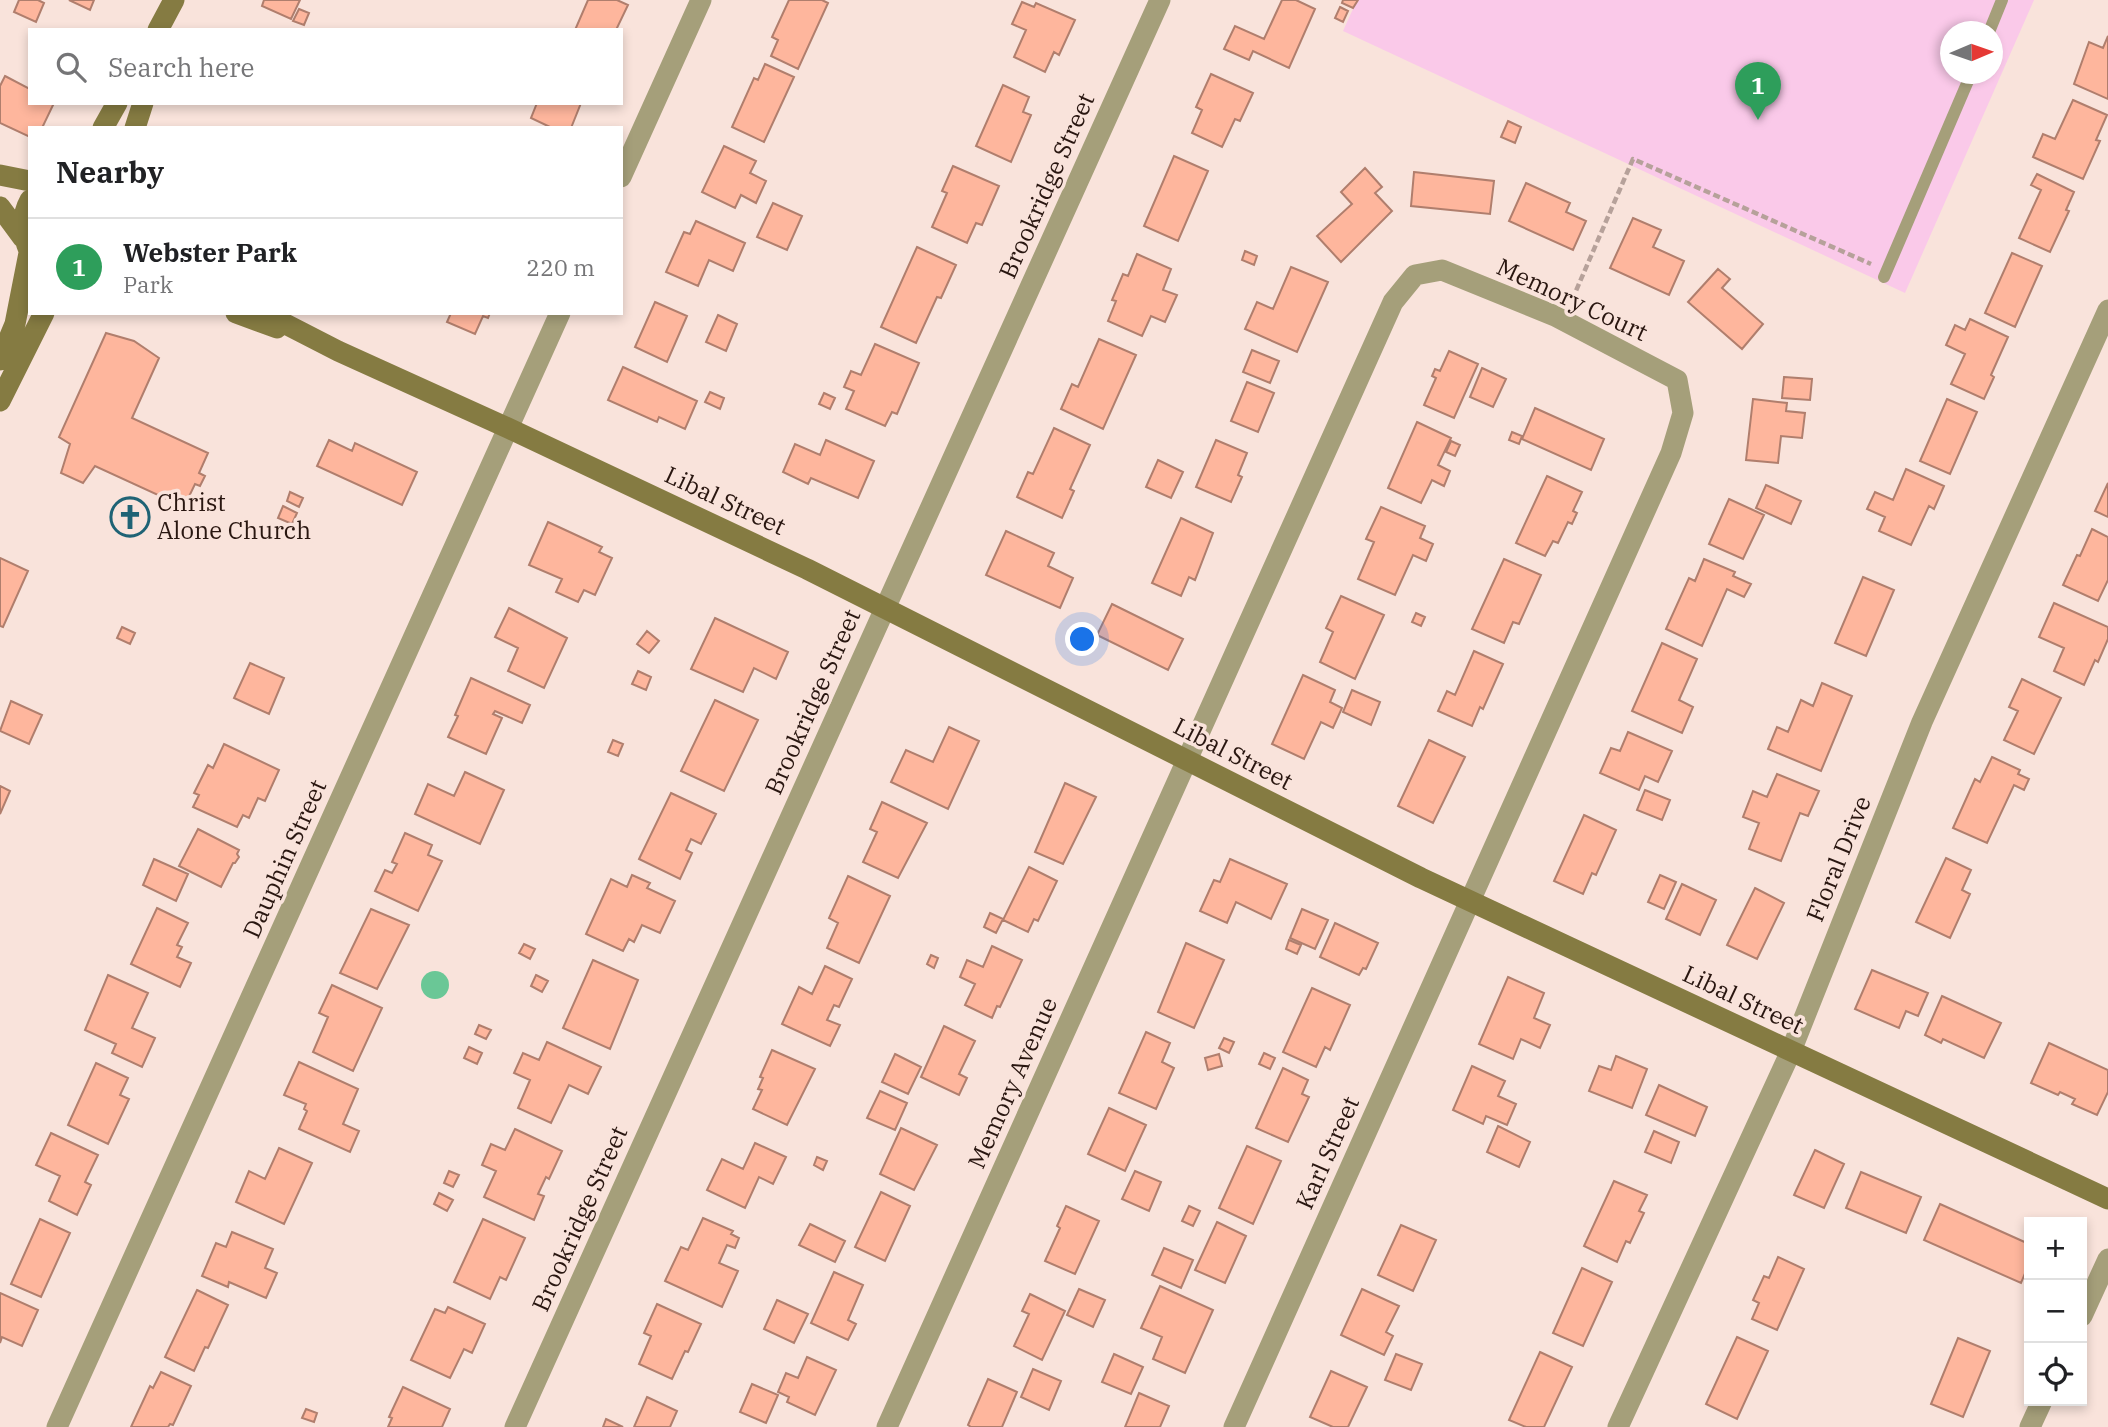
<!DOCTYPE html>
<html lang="en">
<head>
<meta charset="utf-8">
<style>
	:root { --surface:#fff; --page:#f2f2f2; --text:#202124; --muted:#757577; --line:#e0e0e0; --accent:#1f6375 }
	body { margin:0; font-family:"IBM Plex Serif",serif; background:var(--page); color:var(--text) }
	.controls { position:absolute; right:21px; bottom:21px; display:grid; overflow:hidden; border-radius:0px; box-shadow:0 4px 10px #0003 }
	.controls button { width:63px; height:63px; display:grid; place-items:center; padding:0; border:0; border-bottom:2px solid var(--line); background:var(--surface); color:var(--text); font:35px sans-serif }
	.compass { position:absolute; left:1940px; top:21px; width:63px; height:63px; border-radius:50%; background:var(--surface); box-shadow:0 4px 10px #0003; rotate:88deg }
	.you { position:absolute; left:1083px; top:640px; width:24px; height:24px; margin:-18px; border:5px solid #fff; border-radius:50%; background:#1a73e8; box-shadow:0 0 0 10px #1a73e833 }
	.badge { display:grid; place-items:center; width:46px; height:46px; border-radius:50%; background:var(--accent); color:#fff; font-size:23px; font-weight:700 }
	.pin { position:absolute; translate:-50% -58px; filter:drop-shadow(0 2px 4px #0008) }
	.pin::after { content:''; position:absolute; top:37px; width:24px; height:21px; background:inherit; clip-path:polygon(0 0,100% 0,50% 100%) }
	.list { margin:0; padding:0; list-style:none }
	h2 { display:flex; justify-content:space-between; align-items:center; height:91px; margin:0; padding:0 28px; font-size:30px }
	h2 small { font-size:23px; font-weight:400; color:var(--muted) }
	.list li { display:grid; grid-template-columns:46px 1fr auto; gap:21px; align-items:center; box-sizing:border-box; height:98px; padding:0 28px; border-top:2px solid var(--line) }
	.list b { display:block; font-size:26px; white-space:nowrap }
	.list p { margin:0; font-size:23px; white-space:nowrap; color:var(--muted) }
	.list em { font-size:23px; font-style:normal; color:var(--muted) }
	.icon { flex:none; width:38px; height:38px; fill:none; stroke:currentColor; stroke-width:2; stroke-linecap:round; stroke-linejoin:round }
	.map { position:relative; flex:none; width:2108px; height:1427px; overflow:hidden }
	.search { position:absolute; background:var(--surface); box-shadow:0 4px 10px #0003; left:28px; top:28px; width:595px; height:77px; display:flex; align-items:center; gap:18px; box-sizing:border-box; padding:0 24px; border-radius:0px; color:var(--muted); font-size:26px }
	.panel { position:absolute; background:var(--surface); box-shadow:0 4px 10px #0003; left:28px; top:126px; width:595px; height:189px; border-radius:0px }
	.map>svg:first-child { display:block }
	.green { fill:#fac9e9; fill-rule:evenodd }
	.water { fill:#6ac796 }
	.building { fill:#feb69d; stroke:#b07e6d; stroke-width:2 }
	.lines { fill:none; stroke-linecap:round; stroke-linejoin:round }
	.path { stroke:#b6a19a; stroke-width:4.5; stroke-dasharray:7 3.5; stroke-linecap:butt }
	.lane { stroke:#a59f7a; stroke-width:12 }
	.street { stroke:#a59f7a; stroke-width:21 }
	.secondary { stroke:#857b42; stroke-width:21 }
	.labels { text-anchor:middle; stroke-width:7; stroke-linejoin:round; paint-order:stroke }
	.street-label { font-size:24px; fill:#291610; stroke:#f9e3db }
	.poi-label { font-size:24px; fill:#291610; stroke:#f9e3db; text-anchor:start }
</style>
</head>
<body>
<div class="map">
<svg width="2108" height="1427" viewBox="0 0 2108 1427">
	<rect width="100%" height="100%" fill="#f9e3db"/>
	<path class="green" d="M1357 0H2034L1905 293 1343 31ZM1951 32H1993V74H1951Z"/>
	<path class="water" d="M421 985a14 14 0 1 1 28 0a14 14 0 1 1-28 0Z"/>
	<path class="building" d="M19 0H38L44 3 36 22 14 12Z
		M69 0H94L90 10Z
		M264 0H300L291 19 262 6Z
		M588 0H617L628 5 616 30H575Z
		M789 0H822L828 3 798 69 771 56 778 40 772 37Z
		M1282 0H1296L1315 9 1289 68 1253 51 1249 60 1224 49 1235 26 1264 39Z
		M1343 0H1358L1353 8 1342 3Z
		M1022 2 1034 7 1036 3 1075 20 1059 55 1054 52 1045 72 1014 57 1026 30 1012 24Z
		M1340 7 1348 11 1343 22 1335 18Z
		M299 9 309 13 304 25 293 21Z
		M2108 36V99L2074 84 2089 42 2103 48Z
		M765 64 794 77 764 142 732 127 754 78 758 80Z
		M1211 74 1253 93 1240 121 1235 119 1222 147 1192 133 1202 110 1196 107Z
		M5 76 30 89V103H54L42 128H30V137L0 123V86Z
		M1003 85 1029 97 1023 112 1031 115 1011 162 976 146Z
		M2073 100 2107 115 2096 140 2100 141 2083 179 2033 157 2043 134 2055 139Z
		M537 103H581L571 128H552L531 118Z
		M1508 121 1521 127 1515 143 1501 137Z
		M724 146 756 161 750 173 766 181 756 203 741 195 735 208 702 192Z
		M1174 156 1208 171 1178 241 1144 226Z
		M953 166 999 186 982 225 976 223 967 243 932 227 947 193 942 191Z
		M1365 168 1382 187 1375 193 1392 211 1341 262 1317 236 1352 204 1341 192Z
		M1414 172 1494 181 1490 214 1411 206Z
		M2037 174 2074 192 2066 210 2069 211 2050 252 2019 238 2041 190 2031 185Z
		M1526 183 1570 203 1566 212 1586 221 1573 250 1509 221Z
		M773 203 802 216 787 250 757 237Z
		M1633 218 1661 230 1653 247 1684 261 1669 295 1610 268Z
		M696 221 745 243 733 271 709 260 698 286 666 272 684 232 690 234Z
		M917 247 956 265 941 298 937 297 916 343 881 327Z
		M1245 251 1257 256 1254 265 1242 260Z
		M2012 253 2042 266 2015 327 1985 313Z
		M1137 254 1171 269 1163 290 1177 295 1165 322 1151 316 1142 336 1108 321 1116 301 1112 300 1123 274 1128 276Z
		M1291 267 1328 282 1297 352 1245 329 1257 302 1273 309Z
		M1718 269 1730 279 1722 288 1763 324 1742 349 1688 302Z
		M655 302 687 316 667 362 635 347Z
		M451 313H490L488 318 483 316 475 334 447 322Z
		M718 315 737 324 726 351 706 342Z
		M1970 319 2008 337 1991 375 1994 377 1984 399 1951 384 1965 354 1946 345 1955 325 1965 330Z
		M106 333 134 341 159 358 132 418 208 453 199 473 205 476 200 486 195 484 184 507 95 466 83 483 61 473 70 444 59 437Z
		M1099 339 1136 355 1103 429 1061 409 1072 384 1078 387Z
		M875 344 919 363 897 414 892 412 885 426 846 409 854 391 844 387 851 371 861 375Z
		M1252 350 1279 361 1270 383 1243 372Z
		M1449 351 1478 364 1454 418 1424 405 1436 378 1432 376 1435 369 1440 371Z
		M623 367 697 401 685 429 659 417 657 422 608 400Z
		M1482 368 1506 379 1493 407 1470 397Z
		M1784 377 1812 379 1810 400 1782 398Z
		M1247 382 1274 393 1258 432 1231 421Z
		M710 392 724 398 720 409 705 402Z
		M824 393 835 398 830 409 819 404Z
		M1753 399 1787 403 1786 411 1805 413 1802 438 1781 436 1778 463 1746 460Z
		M1947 399 1977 412 1950 474 1920 461Z
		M1535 408 1604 439 1591 470 1522 439Z
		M1417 422 1451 438 1438 465 1450 471 1444 486 1432 480 1421 503 1388 488Z
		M1054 428 1090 445 1070 489 1074 491 1062 518 1017 497 1028 472 1033 474Z
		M1512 432 1522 436 1519 444 1509 440Z
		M329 440 352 451 355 443 417 472 402 505 317 466Z
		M826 440 874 461 858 498 811 478 808 484 783 472 795 444 820 455Z
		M1216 440 1247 453 1238 475 1242 477 1231 502 1196 487Z
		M1451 441 1460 445 1455 456 1446 452Z
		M1158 460 1183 472 1171 498 1146 487Z
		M1906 469 1944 486 1934 509 1929 506 1911 545 1879 531 1885 517 1867 509 1875 492 1893 500Z
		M1547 476 1582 492 1573 511 1577 513 1572 524 1568 522 1558 543 1553 541 1545 556 1516 543Z
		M2108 483V517L2095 511Z
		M1766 485 1801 501 1791 524 1756 508Z
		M290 492 303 498 299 507 287 501Z
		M1729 499 1764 515 1743 559 1709 544Z
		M283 506 297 513 292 524 278 518Z
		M1381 507 1425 526 1420 538 1433 544 1426 561 1413 555 1395 595 1358 579 1374 542 1366 539Z
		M1181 518 1213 533 1195 580 1189 577 1181 596 1152 583Z
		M548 522 602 547 599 552 612 558 595 595 584 590 578 602 556 592 562 579 529 565Z
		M2092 529 2108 537V580L2098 601 2063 585 2077 555 2080 556Z
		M1006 531 1054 553 1048 566 1073 578 1060 608 986 575Z
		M0 558 28 571 3 627 0 626Z
		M1504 559 1541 575 1519 624 1513 622 1504 643 1472 629Z
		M1704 559 1735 572 1733 576 1751 584 1744 597 1727 589 1702 646 1666 629 1689 578 1695 581Z
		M1863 577 1894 590 1866 656 1835 643Z
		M1341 596 1384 615 1355 679 1320 662 1333 632 1326 628Z
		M2054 603 2108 627V639L2098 662 2095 660 2084 685 2054 671 2064 648 2039 637Z
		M1112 604 1183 639 1168 670 1097 635Z
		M509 608 567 638 544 688 508 671 518 648 495 637Z
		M1416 613 1425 617 1421 626 1412 622Z
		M715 618 788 652 776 679 754 668 743 692 691 669Z
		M122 627 135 633 130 644 117 638Z
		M647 631 659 641 649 653 637 644Z
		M1662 643 1697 659 1679 700 1693 707 1682 733 1632 711Z
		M1474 651 1503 664 1483 709 1480 707 1472 726 1438 711 1447 691 1455 695Z
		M250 663 284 678 269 714 234 698Z
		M638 671 651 677 646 690 632 684Z
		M1303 675 1335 690 1330 702 1342 708 1333 728 1321 722 1304 759 1272 744Z
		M471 678 530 705 522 723 495 711 493 714 502 718 486 754 448 737 458 716 455 715Z
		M2022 679 2061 698 2034 754 2004 740 2018 711 2009 707Z
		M1822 683 1852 696 1821 771 1768 749 1777 727 1788 732 1801 700 1813 706Z
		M1352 690 1380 702 1371 725 1343 712Z
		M715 700 758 720 724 791 681 771Z
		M11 701 42 715 29 744 0 731Z
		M949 727 979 741 948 809 891 782 906 750 933 762Z
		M1628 732 1672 751 1658 782 1645 776 1639 790 1600 773 1611 748 1620 751Z
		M613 740 623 744 618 756 608 752Z
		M1429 740 1465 757 1433 823 1398 806Z
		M224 744 279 770 265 801 258 798 249 818 243 815 237 827 193 807 199 795 194 793 208 765 213 768Z
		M1992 757 2020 770 2018 774 2029 779 2024 790 2014 785 1987 843 1953 828 1975 779 1980 782Z
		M465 772 504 790 480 844 415 814 428 784 454 796Z
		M1777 774 1819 791 1808 816 1800 813 1781 861 1749 849 1759 823 1743 817 1753 791 1767 797Z
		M1065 783 1096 797 1063 864 1035 852Z
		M0 786 10 791 0 814Z
		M1645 790 1670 800 1662 820 1637 810Z
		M671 793 716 814 701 844 691 839 686 850 692 853 680 879 639 859Z
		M882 802 927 823 898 878 863 862 877 832 870 829Z
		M1584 815 1616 830 1596 875 1592 873 1583 894 1554 881Z
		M198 829 239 850 237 854 239 857 235 863H233L221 887 179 866Z
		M405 833 432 845 428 855 442 861 418 911 375 891 385 870 392 873 397 864 392 862Z
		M1946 858 1971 870 1962 890 1970 894 1950 938 1916 922Z
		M154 859 188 874 176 901 143 885Z
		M1230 859 1287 884 1271 919 1236 902 1227 923 1200 911 1214 880 1220 882Z
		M1029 867 1057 881 1038 921 1034 919 1028 932 1003 920Z
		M632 875 650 883 647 888 675 901 660 933 642 925 634 942 629 939 623 951 586 934 611 879 627 887Z
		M1660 875 1676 882 1664 909 1648 902Z
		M848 876 890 896 859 963 827 948 838 923 829 918Z
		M1682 884 1716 900 1700 935 1666 919Z
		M1755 888 1784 903 1757 959 1727 945Z
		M157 908 188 923 177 945 182 947 177 957 191 963 180 987 131 964Z
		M371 909 409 925 377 989 340 973Z
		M1302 909 1328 920 1315 949 1290 938Z
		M990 913 1003 919 996 933 984 927Z
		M1335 923 1378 943 1366 969 1363 968 1359 975 1320 957Z
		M1289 940 1301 945 1297 954 1286 949Z
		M1186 943 1224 960 1194 1028 1158 1012Z
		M524 944 535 949 530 959 519 953Z
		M992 946 1022 960 1000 1007 997 1006 992 1018 965 1005 975 984 960 977 967 960 983 967Z
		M931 955 938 958 934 968 927 964Z
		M593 960 638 980 610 1049 563 1028Z
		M825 966 852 979 839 1007 834 1005 827 1020 840 1025 830 1046 782 1024 799 987 812 994Z
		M1872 970 1928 993 1918 1016 1906 1011 1899 1028 1855 1009Z
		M108 975 148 993 132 1028 155 1038 142 1067 112 1053 116 1044 85 1030Z
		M536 975 548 981 542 992 531 986Z
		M1508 977 1544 993 1534 1018 1550 1025 1540 1048 1521 1039 1513 1059 1479 1044Z
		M332 985 382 1008 353 1071 313 1052 328 1017 319 1013Z
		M1312 988 1350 1005 1330 1050 1325 1047 1316 1067 1283 1052Z
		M1942 996 2001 1023 1984 1058 1943 1039 1941 1043 1925 1035Z
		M479 1025 491 1030 486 1039 475 1034Z
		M944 1026 975 1041 959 1074 967 1078 959 1095 921 1077Z
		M1146 1032 1170 1043 1162 1062 1174 1068 1156 1109 1119 1093Z
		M1224 1038 1234 1042 1229 1053 1219 1048Z
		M547 1042 601 1067 588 1094 569 1085 551 1123 518 1108 530 1080 514 1073 523 1053 539 1060Z
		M2049 1043 2108 1070V1092L2097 1115 2072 1104 2075 1099 2060 1092 2058 1095 2031 1083Z
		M469 1047 482 1053 477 1064 464 1058Z
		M772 1050 815 1069 787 1125 753 1109 762 1090 758 1089 763 1078 760 1077Z
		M1264 1053 1275 1058 1270 1069 1259 1064Z
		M895 1054 921 1067 908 1094 882 1082Z
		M1219 1054 1222 1066 1208 1070 1205 1058Z
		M1616 1056 1647 1069 1632 1108 1589 1091 1599 1066 1611 1070Z
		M299 1062 358 1089 343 1124 359 1131 350 1152 299 1129 307 1111 304 1109 306 1104 284 1095Z
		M96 1063 128 1078 120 1095 129 1099 108 1144 68 1125Z
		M1472 1066 1505 1081 1498 1096 1516 1104 1507 1125 1486 1116 1483 1124 1453 1110Z
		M1283 1068 1308 1080 1302 1094 1309 1097 1288 1142 1256 1128Z
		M1659 1085 1707 1107 1695 1136 1646 1115Z
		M880 1091 907 1103 895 1130 867 1118Z
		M1109 1108 1146 1125 1125 1171 1088 1154Z
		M1498 1126 1530 1142 1519 1167 1487 1152Z
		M901 1128 937 1145 914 1190 880 1174Z
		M515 1129 562 1151 549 1179 546 1177 538 1194 544 1196 534 1220 484 1197 496 1171 482 1165 491 1144 505 1150Z
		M1654 1131 1679 1142 1671 1163 1645 1152Z
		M51 1133 98 1155 85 1182 91 1185 77 1215 49 1201 60 1176 36 1165Z
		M755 1143 786 1157 773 1184 759 1177 745 1208 707 1190 722 1159 743 1169Z
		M1247 1146 1281 1161 1253 1224 1219 1208Z
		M279 1148 312 1163 284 1224 236 1202 249 1171 265 1179Z
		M1815 1150 1844 1164 1824 1208 1794 1195Z
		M817 1157 827 1161 823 1170 814 1165Z
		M449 1171 459 1175 453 1187 444 1183Z
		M1135 1171 1161 1182 1149 1211 1122 1199Z
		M1861 1172 1921 1197 1906 1233 1846 1208Z
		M1614 1181 1647 1195 1639 1211 1644 1213 1630 1243 1626 1241 1617 1262 1584 1246Z
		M881 1192 910 1206 885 1261 855 1247Z
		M439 1193 453 1200 447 1211 434 1204Z
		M1940 1204 2029 1244V1264L2021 1283 1924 1240Z
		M1066 1206 1099 1221 1075 1274 1045 1261 1060 1228 1057 1226Z
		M1189 1206 1200 1211 1193 1226 1182 1221Z
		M703 1218 733 1231 731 1234 739 1238 735 1248 727 1245 719 1263 738 1271 722 1307 665 1281 681 1247 688 1250Z
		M40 1219 70 1233 41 1297 11 1284Z
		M483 1219 525 1238 506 1280 500 1277 490 1299 454 1282Z
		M1217 1222 1246 1236 1225 1283 1195 1270Z
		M810 1224 845 1241 835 1262 799 1245Z
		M1401 1225 1436 1240 1413 1291 1378 1275Z
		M232 1232 273 1249 265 1268 277 1273 266 1298 229 1282 228 1287 202 1276 216 1243 226 1247Z
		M1164 1248 1193 1260 1181 1288 1152 1275Z
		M1778 1257 1804 1269 1777 1330 1752 1319 1759 1303 1753 1300 1764 1276 1769 1278Z
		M1582 1268 1612 1282 1583 1346 1553 1333Z
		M834 1272 863 1285 848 1320 856 1324 848 1340 811 1323Z
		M1160 1286 1213 1310 1185 1373 1153 1359 1162 1337 1141 1328Z
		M1079 1289 1105 1300 1093 1327 1067 1315Z
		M1362 1289 1399 1306 1386 1332 1393 1336 1384 1355 1341 1335Z
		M197 1290 228 1305 208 1348 205 1347 194 1371 165 1357Z
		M0 1293 38 1310 22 1346 2 1337 0 1343Z
		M1030 1294 1065 1311 1042 1360 1014 1346 1029 1314 1022 1311Z
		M777 1300 808 1314 794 1343 764 1329Z
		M657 1304 701 1324 688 1352 685 1351 672 1379 639 1364 651 1336 644 1333Z
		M448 1307 485 1324 472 1353 464 1349 450 1378 411 1360 435 1309 445 1313Z
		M1737 1337 1768 1351 1737 1419 1706 1404Z
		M1958 1338 1990 1351 1963 1417 1931 1404Z
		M1540 1352 1572 1367 1544 1427H1526L1509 1420Z
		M1114 1354 1143 1367 1131 1394 1102 1382Z
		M1396 1354 1422 1364 1411 1390 1385 1380Z
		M807 1357 836 1370 815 1415 787 1402 789 1397 778 1392 786 1373 798 1378Z
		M1033 1369 1061 1381 1049 1410 1021 1397Z
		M1331 1371 1367 1387 1348 1427H1333L1310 1417Z
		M161 1372 191 1386 173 1425 170 1424 168 1427H131L150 1386 153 1388Z
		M988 1379 1017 1392 1002 1427H971L968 1425Z
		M752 1384 778 1395 766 1423 740 1412Z
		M403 1387 450 1409 442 1427H388L392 1418 389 1417Z
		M1139 1393 1169 1406 1160 1427H1125Z
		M647 1397 677 1411 670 1427H634Z
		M306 1409 317 1413 314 1422 302 1418Z
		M606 1419 623 1427H603Z"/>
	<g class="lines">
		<path class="path" d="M1572 300 1633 159 1871 264"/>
		<path class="lane" d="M1989 32 2002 0
			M1884 277 1971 74"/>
		<path class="street" d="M621 177 701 0
			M2082 1316 2108 1259
			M57 1427 560 313
			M515 1427 1160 0
			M887 1427 1393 302 1415 275 1442 270 1555 316 1677 380 1683 413 1671 453 1234 1427
			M1618 1427 1791 1051 1922 722 2108 310
			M2030 1427 2042 1401"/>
		<path class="secondary" d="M158 30 174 0
			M103 128 117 103
			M135 128 143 103
			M0 175 30 181
			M30 200C20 218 22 235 30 253
			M0 207 23 238
			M236 313 277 328
			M264 313 338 351 508 428 807 569 1421 878 2108 1199
			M0 360 15 324 29 253
			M0 401 44 313"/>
	</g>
	<defs>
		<g id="church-ring" transform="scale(2.0125)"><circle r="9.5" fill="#f9e3db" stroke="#1f6375" stroke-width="1.5"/><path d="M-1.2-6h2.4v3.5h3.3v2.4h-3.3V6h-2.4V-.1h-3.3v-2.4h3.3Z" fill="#1f6375"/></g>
	</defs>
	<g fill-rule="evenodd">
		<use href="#church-ring" x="130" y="517"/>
	</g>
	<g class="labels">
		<g class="street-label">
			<text transform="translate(1047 186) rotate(-66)" y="8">Brookridge Street</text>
			<text transform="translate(1572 300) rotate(25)" y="8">Memory Court</text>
			<text transform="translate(725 501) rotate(25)" y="8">Libal Street</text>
			<text transform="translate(813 702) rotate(-66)" y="8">Brookridge Street</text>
			<text transform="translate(1233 754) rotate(27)" y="8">Libal Street</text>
			<text transform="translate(285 859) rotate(-66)" y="8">Dauphin Street</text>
			<text transform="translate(1839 859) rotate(-68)" y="8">Floral Drive</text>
			<text transform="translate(1743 1000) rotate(25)" y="8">Libal Street</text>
			<text transform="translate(1013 1083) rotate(-66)" y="8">Memory Avenue</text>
			<text transform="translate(1328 1153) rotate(-66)" y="8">Karl Street</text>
			<text transform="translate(580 1219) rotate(-66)" y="8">Brookridge Street</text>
		</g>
		<g class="poi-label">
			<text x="157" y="511">Christ<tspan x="157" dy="28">Alone Church</tspan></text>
		</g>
	</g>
</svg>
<div class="controls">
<button>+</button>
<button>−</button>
<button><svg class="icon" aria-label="locate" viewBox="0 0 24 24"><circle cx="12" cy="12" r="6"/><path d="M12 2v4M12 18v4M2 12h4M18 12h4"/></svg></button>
</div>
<svg class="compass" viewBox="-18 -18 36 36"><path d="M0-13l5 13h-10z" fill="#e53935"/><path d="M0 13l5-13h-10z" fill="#757577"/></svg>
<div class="you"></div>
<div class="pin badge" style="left:1758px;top:120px;background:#2e9e5b">1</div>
<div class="search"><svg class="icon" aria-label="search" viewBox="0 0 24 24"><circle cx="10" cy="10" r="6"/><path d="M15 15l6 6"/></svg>Search here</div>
<section class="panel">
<h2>Nearby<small></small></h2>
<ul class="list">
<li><span class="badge" style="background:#2e9e5b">1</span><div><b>Webster Park</b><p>Park</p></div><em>220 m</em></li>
</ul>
</section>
</div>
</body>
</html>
